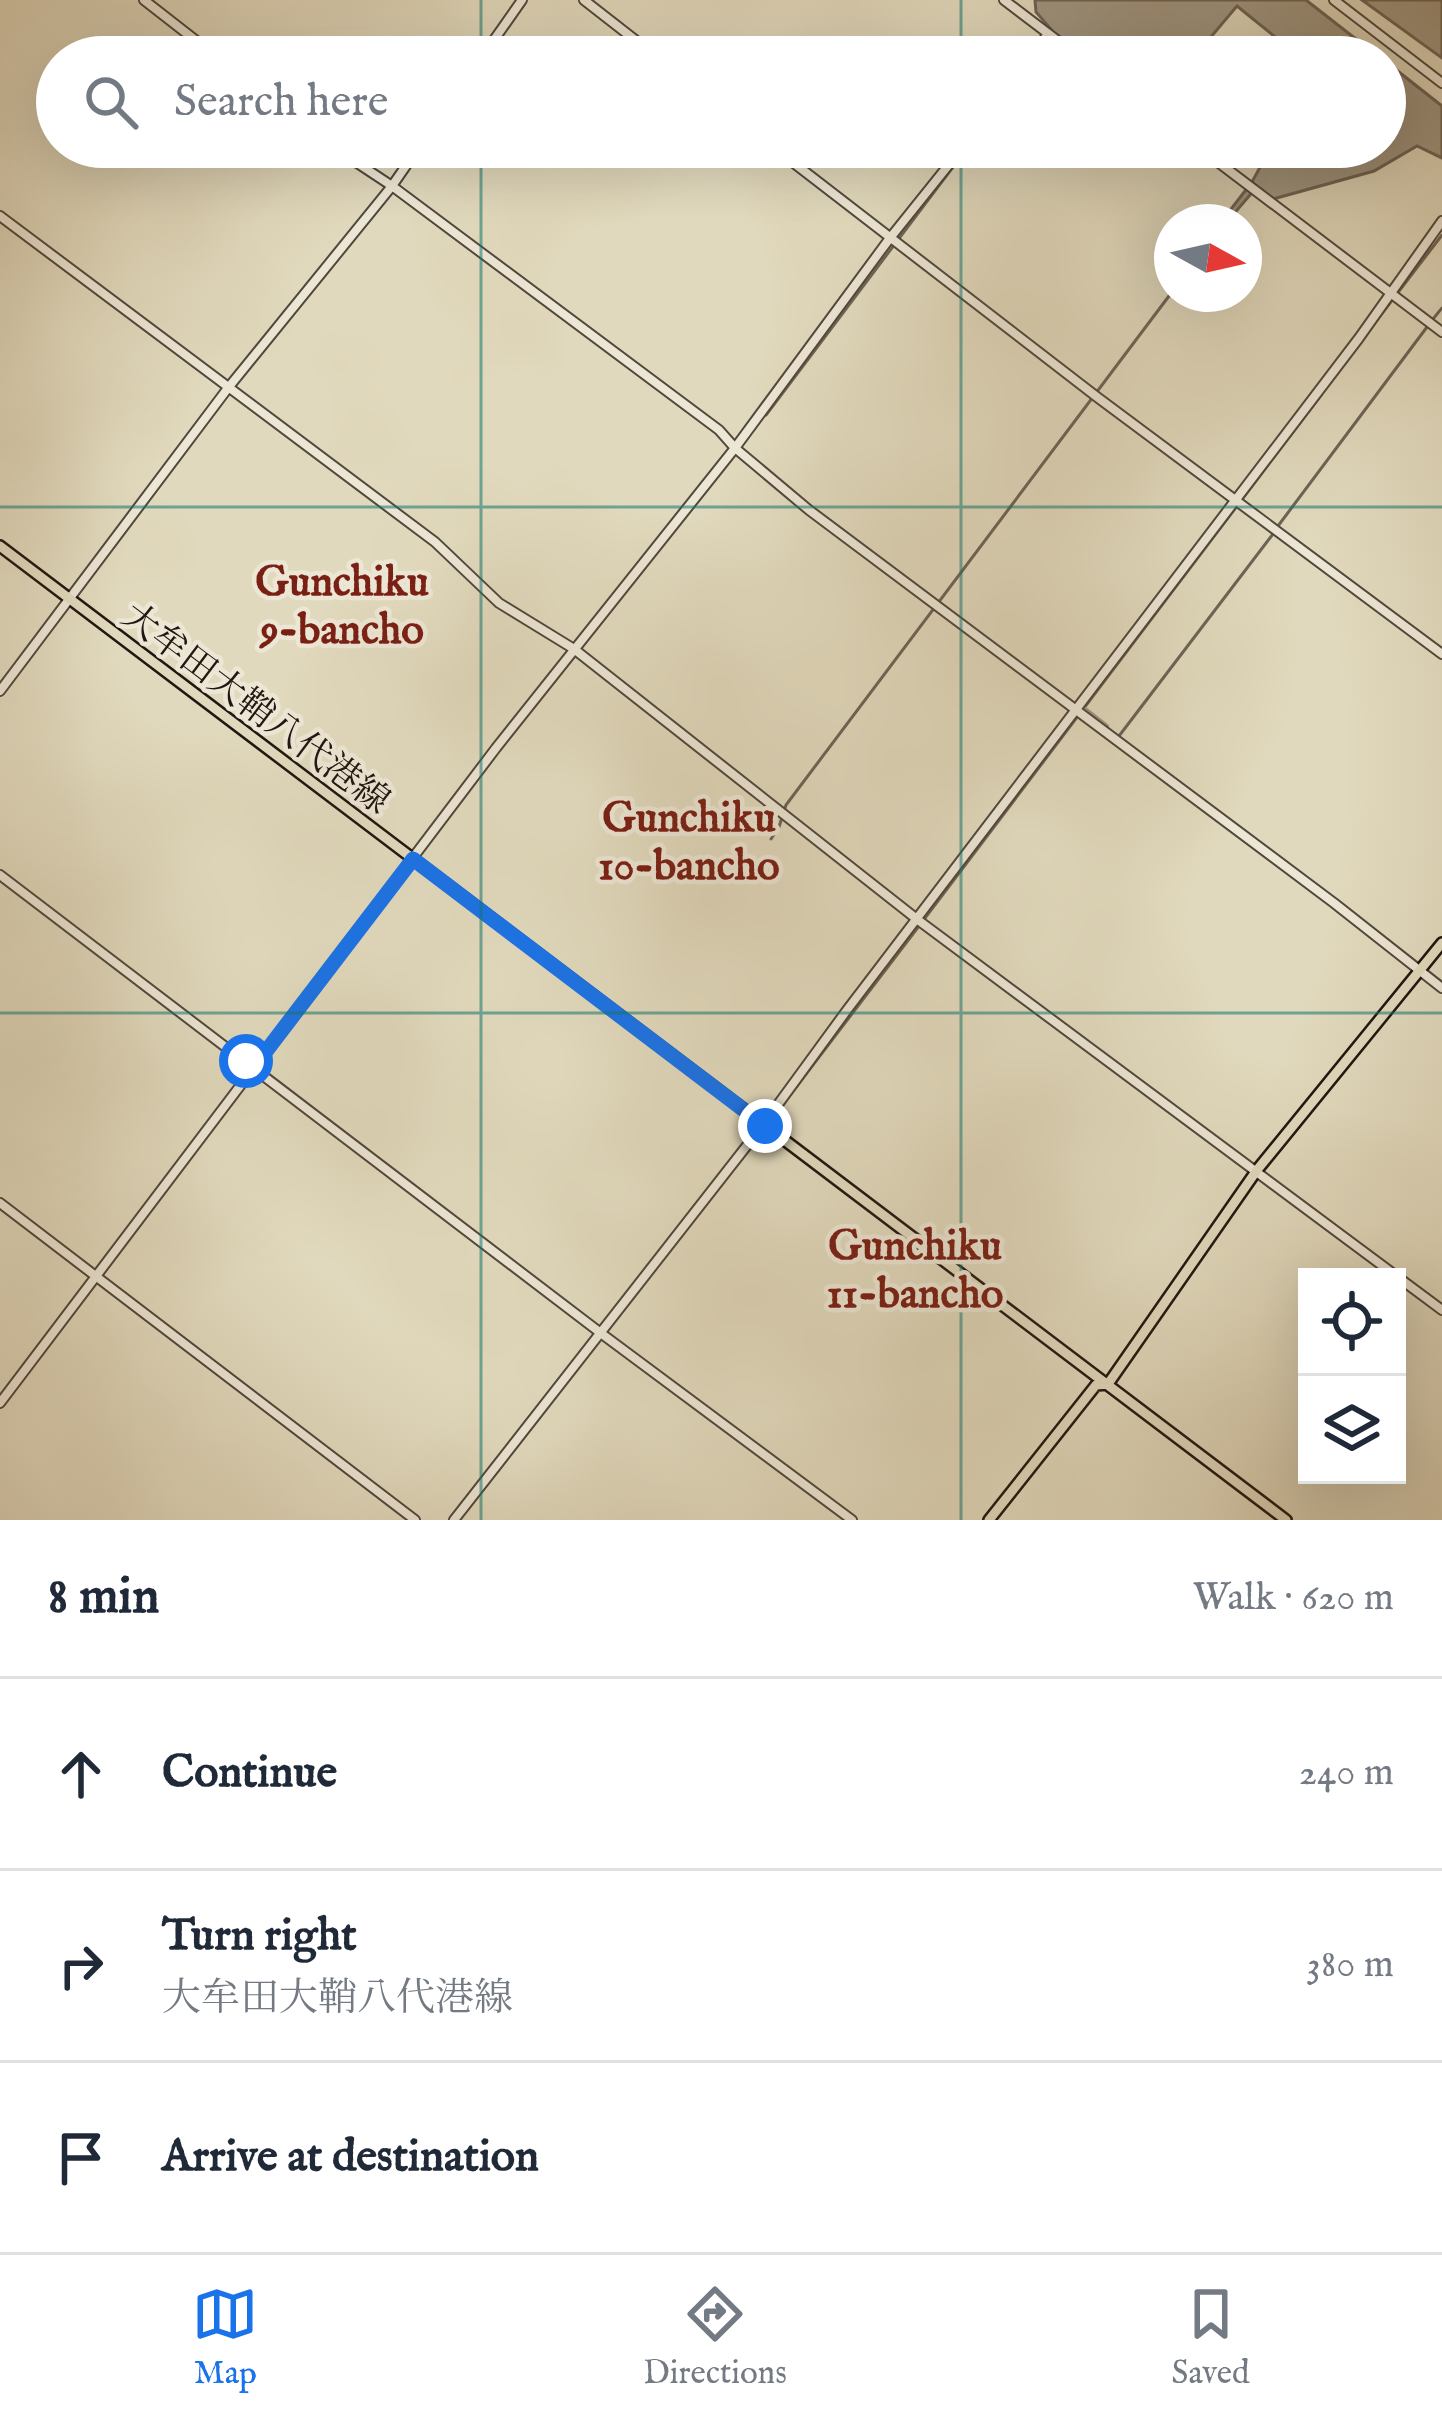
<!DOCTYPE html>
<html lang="en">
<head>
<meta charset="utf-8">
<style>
	:root { --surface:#fff; --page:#f2f2f3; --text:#1f2937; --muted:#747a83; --line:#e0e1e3; --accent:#1a73e8 }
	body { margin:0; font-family:"IM FELL English","Noto Serif JP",serif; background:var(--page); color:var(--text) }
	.controls { position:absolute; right:36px; bottom:36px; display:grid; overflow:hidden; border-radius:0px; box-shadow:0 12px 48px #0002 }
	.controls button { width:108px; height:108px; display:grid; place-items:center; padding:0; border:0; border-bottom:3px solid var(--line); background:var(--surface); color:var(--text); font:60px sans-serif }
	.compass { position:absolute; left:1154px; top:204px; width:108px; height:108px; border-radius:50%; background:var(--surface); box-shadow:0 12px 48px #0002; rotate:98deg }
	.stop { position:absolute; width:36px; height:36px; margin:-27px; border:9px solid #1a73e8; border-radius:50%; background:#fff }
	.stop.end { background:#1a73e8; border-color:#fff; box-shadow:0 3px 12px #0008 }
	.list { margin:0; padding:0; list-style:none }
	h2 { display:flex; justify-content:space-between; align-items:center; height:156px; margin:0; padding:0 48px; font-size:51px }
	h2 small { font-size:39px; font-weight:400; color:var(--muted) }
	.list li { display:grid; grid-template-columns:78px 1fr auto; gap:36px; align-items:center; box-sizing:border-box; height:192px; padding:0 48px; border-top:3px solid var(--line) }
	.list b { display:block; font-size:45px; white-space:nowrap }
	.list p { margin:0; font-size:39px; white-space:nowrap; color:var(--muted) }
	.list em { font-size:39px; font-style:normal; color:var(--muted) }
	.icon { flex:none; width:66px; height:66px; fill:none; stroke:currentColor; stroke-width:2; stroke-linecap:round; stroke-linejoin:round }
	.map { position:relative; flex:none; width:1442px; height:1520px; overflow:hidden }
	.search { position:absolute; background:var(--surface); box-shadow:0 12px 48px #0002; left:36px; right:36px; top:36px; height:132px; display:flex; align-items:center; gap:30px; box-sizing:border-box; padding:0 42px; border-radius:66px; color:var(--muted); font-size:45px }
	.sheet { height:732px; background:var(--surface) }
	nav { display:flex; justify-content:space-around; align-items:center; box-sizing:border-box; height:168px; border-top:3px solid var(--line); background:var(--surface); font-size:33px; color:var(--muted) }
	nav a { display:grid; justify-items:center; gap:6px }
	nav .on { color:var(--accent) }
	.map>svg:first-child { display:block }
	.water { fill:#a09783; stroke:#6d6355; stroke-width:3 }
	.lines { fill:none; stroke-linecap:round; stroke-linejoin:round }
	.stream { stroke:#6d6355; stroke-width:3 }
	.canal { stroke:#a09783; stroke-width:8 }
	.minor-casing { stroke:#51473c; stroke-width:12 }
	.major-casing { stroke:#211611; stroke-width:14 }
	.minor { stroke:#ece6d4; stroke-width:8 }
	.major { stroke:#e1d9bd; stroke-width:9 }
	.route { stroke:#1a73e8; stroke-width:15 }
	.grid { fill:none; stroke:#0f766e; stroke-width:3; stroke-opacity:0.55 }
	.labels { text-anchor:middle; stroke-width:9; stroke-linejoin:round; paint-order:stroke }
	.street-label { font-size:36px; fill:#211611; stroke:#ece6d4 }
	.quarter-label { font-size:42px; font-weight:bold; fill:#7a1f14; stroke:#ece6d4 }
</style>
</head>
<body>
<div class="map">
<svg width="1442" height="1520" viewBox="0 0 1442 1520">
	<rect width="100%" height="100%" fill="#e1d9bd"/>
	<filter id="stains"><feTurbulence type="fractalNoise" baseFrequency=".00167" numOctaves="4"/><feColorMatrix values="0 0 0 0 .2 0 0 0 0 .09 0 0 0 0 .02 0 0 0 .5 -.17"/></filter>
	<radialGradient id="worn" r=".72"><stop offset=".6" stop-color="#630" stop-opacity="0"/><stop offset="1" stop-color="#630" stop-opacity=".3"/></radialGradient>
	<path class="water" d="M1035 0H1306L1379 57H1278L1285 45 1237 6 1194 57H1085L1055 34 1036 12Z
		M1362 0H1442V58Z
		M1385 61 1442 106V158L1417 146 1374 171 1273 199 1256 188 1232 216 1228 213 1252 182 1271 147H1385Z"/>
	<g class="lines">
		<path class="stream" d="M1037 57 1050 40
			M1433 319 1442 308
			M1370 329 1442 235
			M766 415 968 147
			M1278 526 1427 327
			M1119 736 1273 534
			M771 839 779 827 786 805 1172 292
			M925 918 1321 395
			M790 1095 919 926"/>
		<path class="canal" d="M1082 709 1105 727"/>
		<g class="minor-casing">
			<path id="minor" d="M144 0 217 57
				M584 0 657 57
				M1004 0 1079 57
				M1334 0 1442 83
				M482 57 522 0
				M1031 57 1048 34
				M333 147 392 186 719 430 735 448 809 510 1334 903 1442 988
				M773 147 1097 397 1442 654
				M1198 147 1442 332
				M0 216 435 542 499 603 574 649 918 920 1442 1310
				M0 691 228 388 392 186 419 147
				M0 875 602 1334 852 1520
				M0 1203 415 1520
				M0 1403 496 748 735 448 890 238 963 147
				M454 1520 763 1125 847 1010 1359 338 1442 221"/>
		</g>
		<g class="major-casing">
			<path id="major" d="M0 546 1286 1520
				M989 1520 1096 1385 1108 1384 1257 1170 1442 943"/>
		</g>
		<use href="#minor" class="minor"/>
		<use href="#major" class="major"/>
	</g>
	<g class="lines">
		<path class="route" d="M246 1061 254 1067 413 859 765 1126"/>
	</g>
	<path class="grid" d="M481 0V57M961 0V57M481 147V1520M961 147V1520M0 507H1442M0 1013H1442"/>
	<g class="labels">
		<g class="street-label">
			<text transform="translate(257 707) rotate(37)" y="13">大牟田大鞘八代港線</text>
		</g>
		<g class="quarter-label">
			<text x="342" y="595">Gunchiku<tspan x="342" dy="48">9-bancho</tspan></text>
			<text x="689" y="831">Gunchiku<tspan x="689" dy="48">10-bancho</tspan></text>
			<text x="915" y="1259">Gunchiku<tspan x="915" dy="48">11-bancho</tspan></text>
		</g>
	</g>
	<rect width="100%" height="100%" filter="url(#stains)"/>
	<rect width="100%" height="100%" fill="url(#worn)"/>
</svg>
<div class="controls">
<button><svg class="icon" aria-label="locate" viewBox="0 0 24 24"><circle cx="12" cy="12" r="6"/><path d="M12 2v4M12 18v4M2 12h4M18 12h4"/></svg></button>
<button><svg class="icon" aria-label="layers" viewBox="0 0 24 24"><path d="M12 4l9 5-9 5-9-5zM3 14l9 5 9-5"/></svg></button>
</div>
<svg class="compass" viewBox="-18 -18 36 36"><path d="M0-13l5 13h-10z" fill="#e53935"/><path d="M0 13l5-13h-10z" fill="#747a83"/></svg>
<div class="stop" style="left:246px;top:1061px"></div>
<div class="stop end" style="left:765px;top:1126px"></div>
<div class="search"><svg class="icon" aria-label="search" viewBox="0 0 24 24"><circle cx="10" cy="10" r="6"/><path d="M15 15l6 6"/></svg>Search here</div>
</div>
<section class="sheet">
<h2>8 min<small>Walk · 620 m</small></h2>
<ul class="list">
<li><svg class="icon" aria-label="ahead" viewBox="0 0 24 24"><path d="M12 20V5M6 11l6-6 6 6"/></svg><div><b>Continue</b></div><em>240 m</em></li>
<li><svg class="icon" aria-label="right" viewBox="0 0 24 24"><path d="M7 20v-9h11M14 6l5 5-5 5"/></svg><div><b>Turn right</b><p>大牟田大鞘八代港線</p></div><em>380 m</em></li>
<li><svg class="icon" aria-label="arrive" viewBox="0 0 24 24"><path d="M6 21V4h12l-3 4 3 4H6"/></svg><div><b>Arrive at destination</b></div></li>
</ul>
</section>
<nav>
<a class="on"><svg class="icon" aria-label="map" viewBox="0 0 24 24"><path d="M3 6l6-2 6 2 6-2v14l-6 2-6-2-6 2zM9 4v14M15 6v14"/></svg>Map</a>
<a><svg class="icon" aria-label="directions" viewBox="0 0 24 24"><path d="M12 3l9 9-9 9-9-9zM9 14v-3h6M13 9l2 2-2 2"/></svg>Directions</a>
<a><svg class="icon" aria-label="saved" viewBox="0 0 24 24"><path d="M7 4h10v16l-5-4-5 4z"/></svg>Saved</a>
</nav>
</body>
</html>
